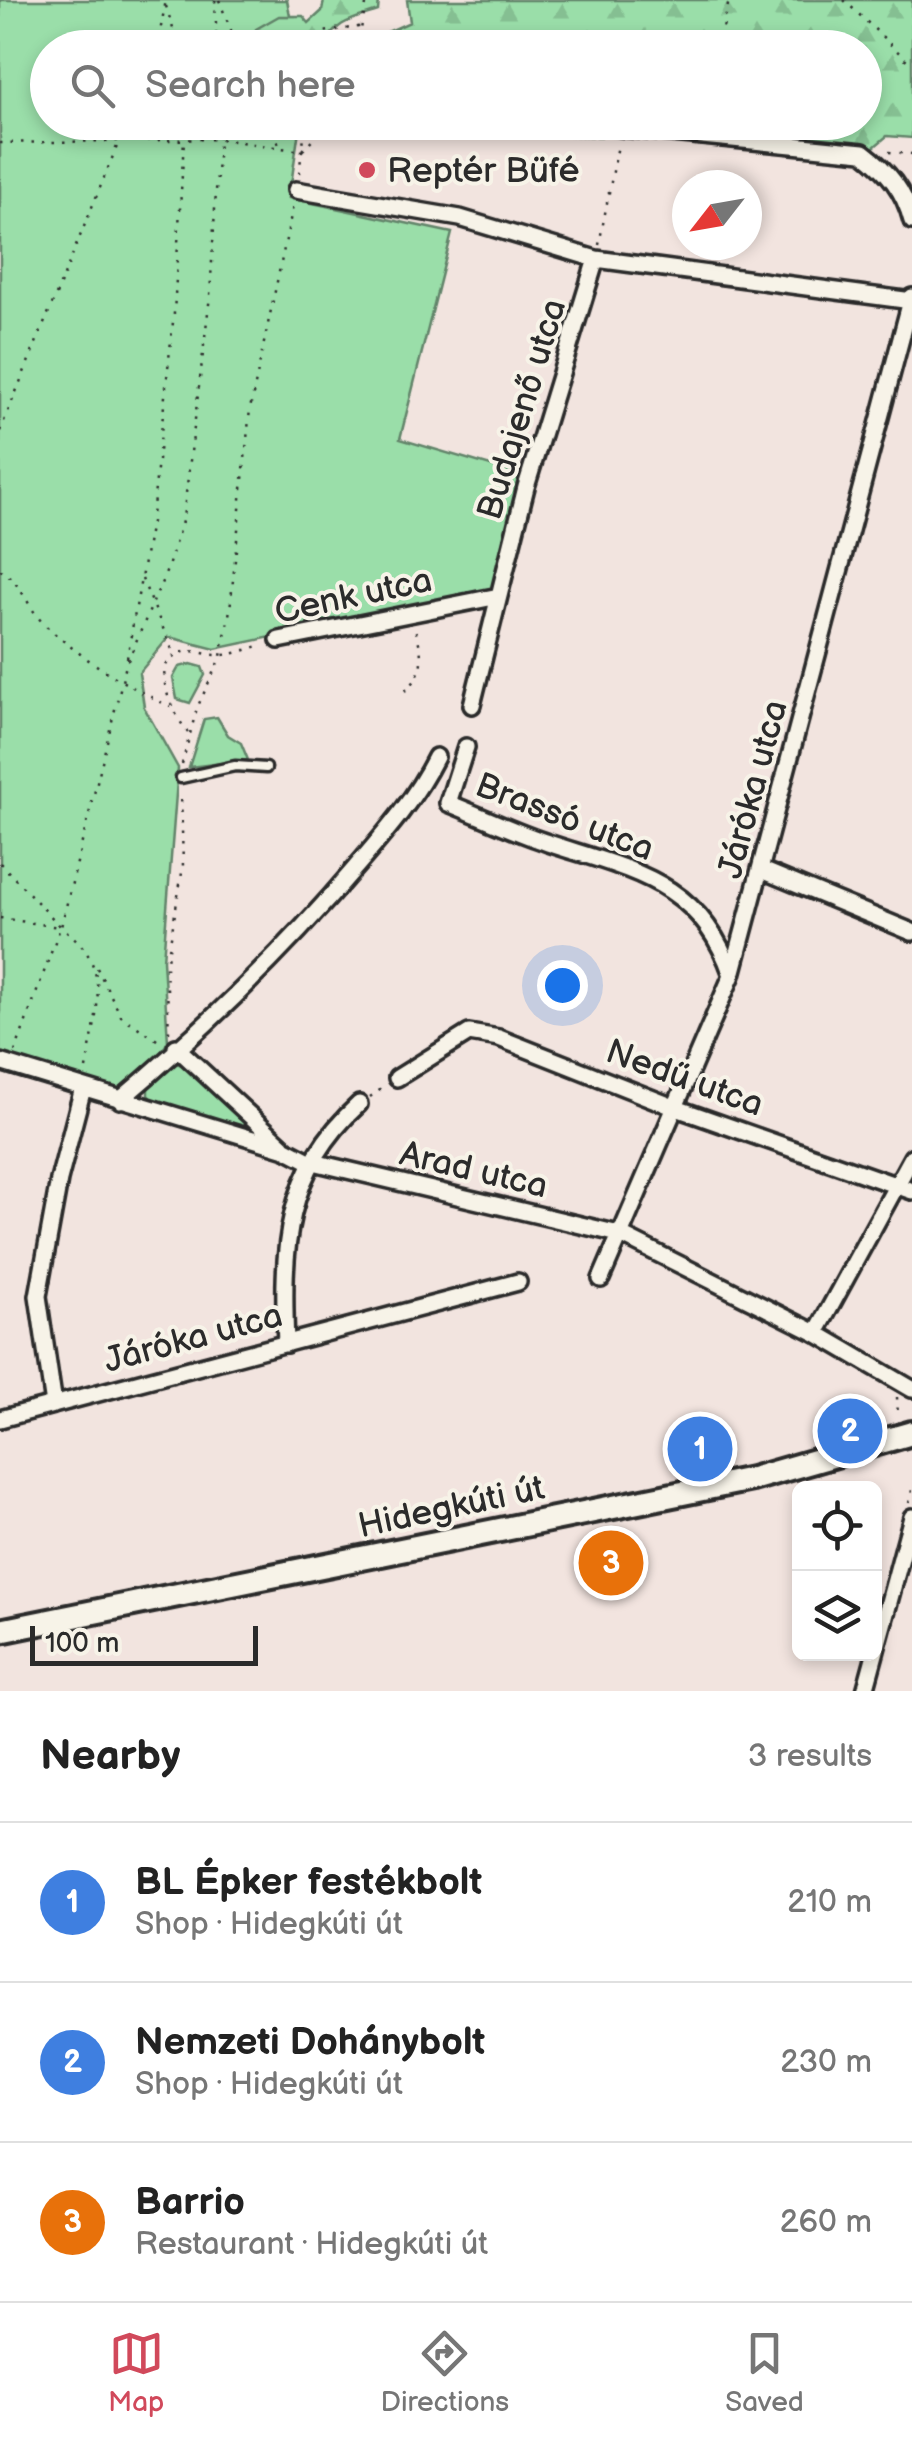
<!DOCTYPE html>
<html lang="en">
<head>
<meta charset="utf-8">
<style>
	:root { --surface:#fff; --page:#f2f2f2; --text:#222; --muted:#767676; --line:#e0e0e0; --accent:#d1495b }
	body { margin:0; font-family:"Balsamiq Sans",sans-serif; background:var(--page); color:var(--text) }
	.controls { position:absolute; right:30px; bottom:30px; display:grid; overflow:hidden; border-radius:15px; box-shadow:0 5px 15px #0003 }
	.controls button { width:90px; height:90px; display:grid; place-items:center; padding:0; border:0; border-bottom:2px solid var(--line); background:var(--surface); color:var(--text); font:50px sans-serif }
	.compass { position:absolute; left:672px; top:170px; width:90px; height:90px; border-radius:50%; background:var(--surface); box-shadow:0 5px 15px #0003; rotate:239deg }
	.scale { position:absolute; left:30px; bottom:25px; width:228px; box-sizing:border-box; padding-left:10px; border:5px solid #2b2b2b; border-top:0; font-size:28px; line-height:35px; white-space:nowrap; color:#2b2b2b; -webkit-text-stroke:8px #f7f3e8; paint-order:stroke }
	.you { position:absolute; left:562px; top:985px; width:35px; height:35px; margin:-25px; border:8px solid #fff; border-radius:50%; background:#1a73e8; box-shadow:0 0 0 15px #1a73e833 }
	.badge { display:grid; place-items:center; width:65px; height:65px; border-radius:50%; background:var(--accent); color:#fff; font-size:32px; font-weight:700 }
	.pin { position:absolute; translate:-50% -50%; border:5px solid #fff; box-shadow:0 2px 10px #0006 }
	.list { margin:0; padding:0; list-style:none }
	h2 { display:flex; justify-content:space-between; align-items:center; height:130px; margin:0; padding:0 40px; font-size:42px }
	h2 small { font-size:32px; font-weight:400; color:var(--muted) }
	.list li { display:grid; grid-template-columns:65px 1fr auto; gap:30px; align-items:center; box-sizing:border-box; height:160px; padding:0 40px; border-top:2px solid var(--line) }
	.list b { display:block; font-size:38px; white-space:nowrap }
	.list p { margin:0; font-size:32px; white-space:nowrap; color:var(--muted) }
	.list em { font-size:32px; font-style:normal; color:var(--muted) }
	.icon { flex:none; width:55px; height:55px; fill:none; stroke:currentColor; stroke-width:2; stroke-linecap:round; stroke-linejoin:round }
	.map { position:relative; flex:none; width:912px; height:1691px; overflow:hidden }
	.search { position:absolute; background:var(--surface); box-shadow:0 5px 15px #0003; left:30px; right:30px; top:30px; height:110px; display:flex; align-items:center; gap:25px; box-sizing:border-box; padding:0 35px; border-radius:55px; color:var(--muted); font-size:38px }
	.sheet { height:610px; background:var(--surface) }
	nav { display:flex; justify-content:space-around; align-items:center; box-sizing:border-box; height:140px; border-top:2px solid var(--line); background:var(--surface); font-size:28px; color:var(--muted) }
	nav a { display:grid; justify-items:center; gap:5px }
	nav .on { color:var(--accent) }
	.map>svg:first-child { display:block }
	.green { fill:#9adea9; stroke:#62846a; stroke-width:2.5 }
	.forest { fill:url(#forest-firs); stroke:#62846a; stroke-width:2.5 }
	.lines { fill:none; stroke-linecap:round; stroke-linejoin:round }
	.lane-casing { stroke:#2b2b2b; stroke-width:15 }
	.street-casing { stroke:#2b2b2b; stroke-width:22 }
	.secondary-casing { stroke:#2b2b2b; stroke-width:30 }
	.path { stroke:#2b2b2b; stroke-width:2.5; stroke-dasharray:2.5 8; stroke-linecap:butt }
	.lane { stroke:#f7f3e8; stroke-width:8 }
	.street { stroke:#f7f3e8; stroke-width:15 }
	.secondary { stroke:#f7f3e8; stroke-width:22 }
	.poi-dot { fill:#d1495b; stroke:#f7f3e8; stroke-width:4 }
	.labels { text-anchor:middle; stroke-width:8; stroke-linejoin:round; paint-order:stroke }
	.poi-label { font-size:35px; fill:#2b2b2b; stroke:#f7f3e8; text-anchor:start }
	.street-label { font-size:35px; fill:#2b2b2b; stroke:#f7f3e8 }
</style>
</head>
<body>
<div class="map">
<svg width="912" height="1691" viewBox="0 0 912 1691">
	<defs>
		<pattern id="forest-firs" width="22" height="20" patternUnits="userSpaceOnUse" patternTransform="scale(2.5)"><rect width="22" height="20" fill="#9adea9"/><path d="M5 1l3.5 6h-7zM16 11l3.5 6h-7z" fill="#85bf92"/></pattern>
	</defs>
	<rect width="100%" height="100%" fill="#f2e4df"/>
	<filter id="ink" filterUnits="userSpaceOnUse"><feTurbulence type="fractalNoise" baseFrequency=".01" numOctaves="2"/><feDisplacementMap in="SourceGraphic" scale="20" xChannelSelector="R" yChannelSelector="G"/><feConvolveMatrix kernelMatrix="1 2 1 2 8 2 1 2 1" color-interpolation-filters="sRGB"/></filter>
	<g filter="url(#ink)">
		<path class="green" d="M0 0H287L296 47 48 48V122L300 123 289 198 452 233 400 439 521 475 493 590 215 649 169 637 139 673 144 707 178 768 163 960 168 1042 154 1062 117 1093 0 1056Z
			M191 664 202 667 205 675 190 703 177 699 173 678 179 667Z
			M217 717 228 735 241 743 248 760 189 767 204 719Z
			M176 1063C209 1070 237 1110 259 1134L155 1103 148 1095V1086Z"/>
		<path class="forest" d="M324 0H379L378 11C357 18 331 22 326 47H252L256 29 279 16H303L309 23 322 11Z
			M407 0H912V138L887 136 862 157 619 137 371 131 372 122H864V48L378 47V36L410 22Z"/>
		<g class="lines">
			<g class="lane-casing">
				<path id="lane" d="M181 778 235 766 266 768"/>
			</g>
			<g class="street-casing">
				<path id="street" d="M621 128 863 152C888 171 904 190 912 221
					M296 190 460 218 596 259 912 301
					M279 640 499 596
					M472 705 526 487 596 259
					M466 747 448 803C481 816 514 832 548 843 633 871 700 881 732 975
					M762 870 912 932
					M176 1047 283 1146
					M0 1062 286 1149 309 1161 619 1234 816 1333 912 1389
					M397 1078 469 1033 499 1038 676 1108 912 1191
					M120 1100C204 1029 284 952 355 868 386 832 415 799 436 757
					M601 1279 732 975 912 297
					M816 1333 912 1157
					M286 1344C282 1248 284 1172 359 1104
					M54 1405 38 1296 59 1180 83 1088
					M0 1419 518 1282
					M865 1691 912 1517"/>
			</g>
			<g class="secondary-casing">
				<path id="secondary" d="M0 1631 752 1479 912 1433"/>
			</g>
			<path class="path" d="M215 0 217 48
				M219 0 238 48
				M844 0 912 65
				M166 6 179 48
				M157 48 166 0
				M314 48 323 32 365 26
				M357 48 367 0
				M719 48 729 0
				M270 122 280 147
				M532 122 606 127
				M0 143 220 139 302 151
				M303 150 327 122
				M889 152 912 154
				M299 173 306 122
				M599 245 618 145
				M0 431 127 122
				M0 570C21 581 28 609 45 625 82 659 125 685 171 707
				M142 579 174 654
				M127 658 152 516 174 313 185 122
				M405 691C426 674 423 653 415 629
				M188 733C175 716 144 661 184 652 193 649 206 655 216 655 231 656 248 649 262 645
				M182 764 197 708 221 656 230 610 250 409 293 206
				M0 863 60 926
				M0 918 59 927
				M97 968 121 1016 160 1042
				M169 1032 166 966 183 867 181 792
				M15 1052 60 928
				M86 1069C96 1013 115 964 61 927L126 665 167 570 183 518 210 296 220 122
				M370 1097 384 1087
				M897 1397 898 1416
				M909 1503 912 1490"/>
			<use href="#lane" class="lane"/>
			<use href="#street" class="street"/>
			<use href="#secondary" class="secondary"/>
		</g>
	</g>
	<circle class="poi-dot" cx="367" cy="170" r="10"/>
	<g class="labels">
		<g class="poi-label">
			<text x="387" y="182">Reptér Büfé</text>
		</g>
		<g class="street-label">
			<text transform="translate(521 409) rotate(-73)" y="12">Budajenő utca</text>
			<text transform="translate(353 595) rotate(-12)" y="12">Cenk utca</text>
			<text transform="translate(752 789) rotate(-75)" y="12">Járóka utca</text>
			<text transform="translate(565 816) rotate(21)" y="12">Brassó utca</text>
			<text transform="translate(685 1077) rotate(20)" y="12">Nedű utca</text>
			<text transform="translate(474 1169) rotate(13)" y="12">Arad utca</text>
			<text transform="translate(193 1337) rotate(-15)" y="12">Járóka utca</text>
			<text transform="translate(451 1506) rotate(-12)" y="12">Hidegkúti út</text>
		</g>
	</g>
</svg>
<div class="controls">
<button><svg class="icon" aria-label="locate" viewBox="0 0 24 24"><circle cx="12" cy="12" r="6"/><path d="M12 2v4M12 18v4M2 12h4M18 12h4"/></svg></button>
<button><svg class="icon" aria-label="layers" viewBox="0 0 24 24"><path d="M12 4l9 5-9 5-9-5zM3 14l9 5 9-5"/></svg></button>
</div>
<svg class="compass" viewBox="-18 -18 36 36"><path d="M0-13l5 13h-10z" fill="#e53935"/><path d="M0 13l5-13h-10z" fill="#767676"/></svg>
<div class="scale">100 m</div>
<div class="you"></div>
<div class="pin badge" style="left:700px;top:1449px;background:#3f7fe0">1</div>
<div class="pin badge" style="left:850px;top:1431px;background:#3f7fe0">2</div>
<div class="pin badge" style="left:611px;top:1563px;background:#e8710a">3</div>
<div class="search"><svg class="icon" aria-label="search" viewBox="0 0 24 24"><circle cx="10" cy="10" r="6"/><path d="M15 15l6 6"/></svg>Search here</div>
</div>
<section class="sheet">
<h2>Nearby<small>3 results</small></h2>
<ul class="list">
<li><span class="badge" style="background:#3f7fe0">1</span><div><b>BL Épker festékbolt</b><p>Shop · Hidegkúti út</p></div><em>210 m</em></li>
<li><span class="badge" style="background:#3f7fe0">2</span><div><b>Nemzeti Dohánybolt</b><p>Shop · Hidegkúti út</p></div><em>230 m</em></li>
<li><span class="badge" style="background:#e8710a">3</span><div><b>Barrio</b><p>Restaurant · Hidegkúti út</p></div><em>260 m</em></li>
</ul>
</section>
<nav>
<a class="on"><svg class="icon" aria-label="map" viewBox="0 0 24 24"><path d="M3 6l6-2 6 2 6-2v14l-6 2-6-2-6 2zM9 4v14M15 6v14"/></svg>Map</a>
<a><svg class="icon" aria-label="directions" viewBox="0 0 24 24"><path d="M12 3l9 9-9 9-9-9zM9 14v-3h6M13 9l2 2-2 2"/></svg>Directions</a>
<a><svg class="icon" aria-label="saved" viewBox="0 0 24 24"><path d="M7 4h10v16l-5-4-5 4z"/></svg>Saved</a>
</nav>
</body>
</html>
